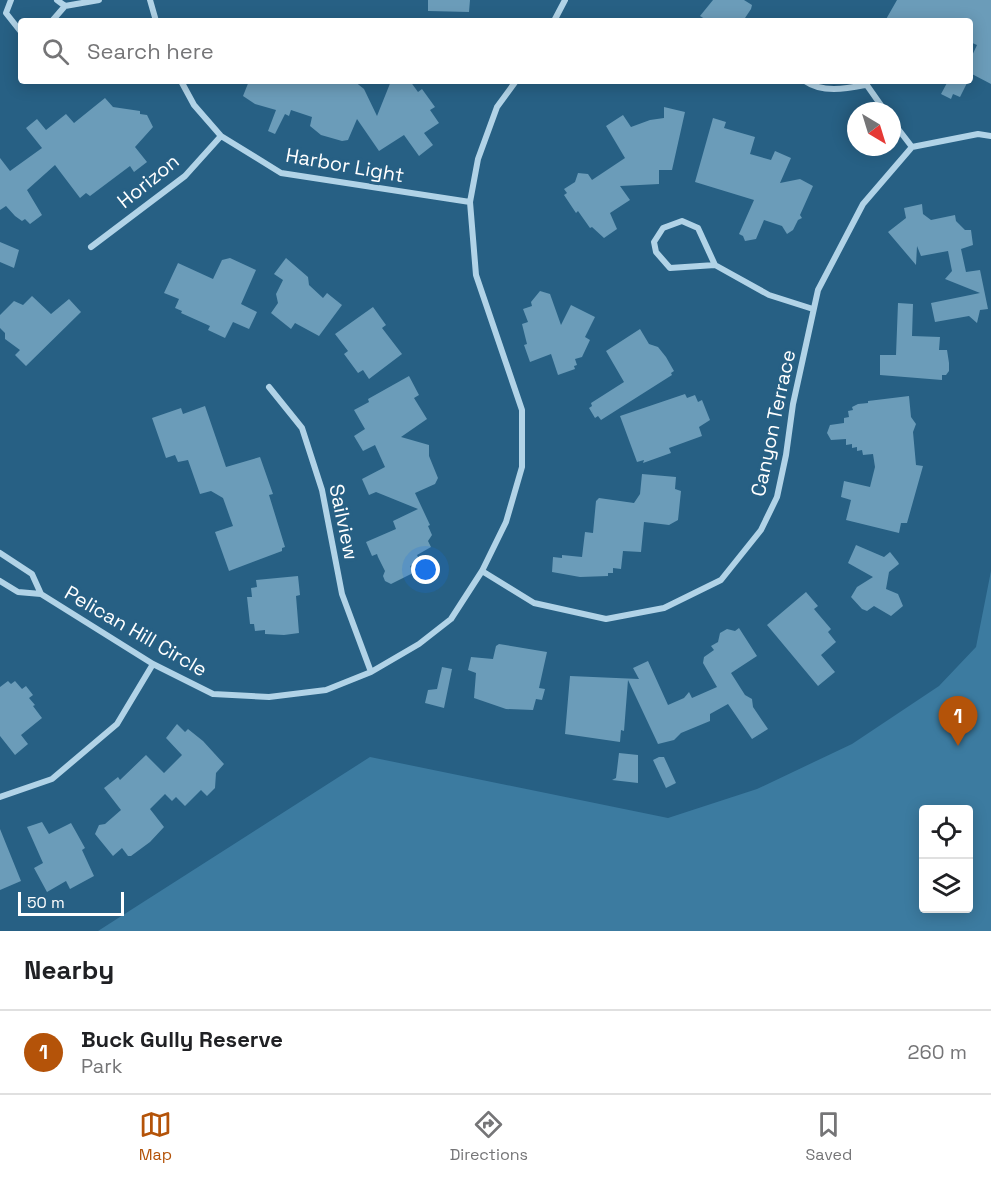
<!DOCTYPE html>
<html lang="en">
<head>
<meta charset="utf-8">
<style>
	:root { --surface:#fff; --page:#f2f2f2; --text:#202124; --muted:#757577; --line:#e0e0e0; --accent:#b45309 }
	body { margin:0; font-family:"Space Grotesk",sans-serif; background:var(--page); color:var(--text) }
	.controls { position:absolute; right:18px; bottom:18px; display:grid; overflow:hidden; border-radius:6px; box-shadow:0 3px 15px #0003 }
	.controls button { width:54px; height:54px; display:grid; place-items:center; padding:0; border:0; border-bottom:2px solid var(--line); background:var(--surface); color:var(--text); font:30px sans-serif }
	.compass { position:absolute; left:847px; top:102px; width:54px; height:54px; border-radius:50%; background:var(--surface); box-shadow:0 3px 15px #0003; rotate:142deg }
	.scale { position:absolute; left:18px; bottom:15px; width:106px; box-sizing:border-box; padding-left:6px; border:3px solid #fff; border-top:0; font-size:16px; line-height:21px; white-space:nowrap; color:#fff; -webkit-text-stroke:4px #276084; paint-order:stroke }
	.you { position:absolute; left:426px; top:570px; width:21px; height:21px; margin:-15px; border:4px solid #fff; border-radius:50%; background:#1a73e8; box-shadow:0 0 0 9px #1a73e833 }
	.badge { display:grid; place-items:center; width:39px; height:39px; border-radius:50%; background:var(--accent); color:#fff; font-size:20px; font-weight:700 }
	.pin { position:absolute; translate:-50% -50px; filter:drop-shadow(0 2px 3px #0008) }
	.pin::after { content:''; position:absolute; top:32px; width:21px; height:18px; background:inherit; clip-path:polygon(0 0,100% 0,50% 100%) }
	.list { margin:0; padding:0; list-style:none }
	h2 { display:flex; justify-content:space-between; align-items:center; height:78px; margin:0; padding:0 24px; font-size:26px }
	h2 small { font-size:20px; font-weight:400; color:var(--muted) }
	.list li { display:grid; grid-template-columns:39px 1fr auto; gap:18px; align-items:center; box-sizing:border-box; height:84px; padding:0 24px; border-top:2px solid var(--line) }
	.list b { display:block; font-size:22px; white-space:nowrap }
	.list p { margin:0; font-size:20px; white-space:nowrap; color:var(--muted) }
	.list em { font-size:20px; font-style:normal; color:var(--muted) }
	.icon { flex:none; width:33px; height:33px; fill:none; stroke:currentColor; stroke-width:2; stroke-linecap:round; stroke-linejoin:round }
	.map { position:relative; flex:none; width:991px; height:931px; overflow:hidden }
	.search { position:absolute; background:var(--surface); box-shadow:0 3px 15px #0003; left:18px; right:18px; top:18px; height:66px; display:flex; align-items:center; gap:15px; box-sizing:border-box; padding:0 21px; border-radius:6px; color:var(--muted); font-size:22px }
	.sheet { height:162px; background:var(--surface) }
	nav { display:flex; justify-content:space-around; align-items:center; box-sizing:border-box; height:84px; border-top:2px solid var(--line); background:var(--surface); font-size:16px; color:var(--muted) }
	nav a { display:grid; justify-items:center; gap:3px }
	nav .on { color:var(--accent) }
	.map>svg:first-child { display:block }
	.green { fill:#3c7ba0; fill-rule:evenodd }
	.building { fill:#6b9cb9 }
	.lines { fill:none; stroke-linecap:round; stroke-linejoin:round }
	.street { stroke:#b1d3e7; stroke-width:6 }
	.labels { text-anchor:middle; stroke-width:6; stroke-linejoin:round; paint-order:stroke }
	.street-label { font-size:20px; fill:#fff; stroke:#276084 }
</style>
</head>
<body>
<div class="map">
<svg width="991" height="931" viewBox="0 0 991 931">
	<rect width="100%" height="100%" fill="#276084"/>
	<path class="green" d="M991 571V931H98L370 757 668 818 757 789 852 744 939 686 976 647ZM924 810H968V908H924Z"/>
	<path class="building" d="M428 0H470L469 12 428 11Z
		M713 0H744L752 5 751 9 743 21H708L700 16Z
		M897 0H991V84L970 73V60L977 45 970 42V21H885Z
		M249 81H354L364 89 377 116 391 81H410L418 92 422 89 435 107 430 110 439 123 424 133 433 145 419 156 404 135 379 151 357 119 348 140 342 141 321 135 310 126 312 117 291 110 289 116 285 114 275 134 268 131 276 110 255 104 243 96Z
		M948 81H968L960 97 953 94 951 99 941 94Z
		M105 98 113 107 140 111V114L147 115 153 127 135 147 147 162 134 172 130 166 90 196 86 193 80 198 55 165 27 190 42 215 30 224 25 219 22 221 15 216 6 206 0 210V158L10 171 42 148 26 128 37 119 46 130 66 114 74 123Z
		M664 107 685 112 672 170H659V184L620 186 630 200 610 213 617 229 604 238 592 227 590 228 578 211 576 213 564 195 567 193 564 189 575 182 578 173 588 174 592 180 625 158 606 126 623 115 631 127 650 120 664 118Z
		M713 118 726 122 724 128 755 137 750 154 771 160 775 151 791 158 780 183 800 179 813 186 800 215 802 218 798 220 793 230 787 234 782 226 764 220 756 239 745 241 743 236 739 234 754 200 695 182Z
		M922 204 923 214 931 220 955 215 956 221 965 230H971L973 245 961 249 966 272 980 270 988 309 980 310 977 323 969 316 935 322 931 303 980 293 945 279 952 271 948 251 921 256 917 246 916 265 888 232 906 218 904 208Z
		M0 242 19 250 14 268 0 262Z
		M230 258 256 270 241 304 257 312 249 329 233 322 225 338 208 330 210 326 181 313 182 311 175 308 179 299 164 293 178 263 213 279 222 260Z
		M286 258 308 277 309 285 323 298 327 293 342 305 319 336 295 323 291 329 271 313 278 303 276 294 283 280 274 274Z
		M540 291 550 294 561 325 571 305 595 317 585 337 590 340 582 357 575 359 577 365 574 366 575 369 558 375 551 354 530 362 524 345 527 344 522 324 528 322 523 309 532 306 531 302Z
		M32 296 51 314 69 299 81 312 26 366 15 355 20 350 5 339V333L0 328V315L14 301 23 305Z
		M898 303 913 304 912 336 940 337 939 350H947L949 363V371L946 375H942V380L880 375V355H896Z
		M373 307 386 325 382 328 402 354 369 379 363 370 358 373 344 354 348 351 335 334Z
		M640 329 649 344 658 347 666 357 674 371 671 373 672 375 601 420 598 416 595 418 589 408 592 406 591 403 624 382 606 351Z
		M409 376 419 395 414 398 427 419 401 437 429 445V456L438 478 435 484 415 493 430 525 428 526 432 535 428 541 431 547 417 555 420 561 410 566 413 573 391 584 385 581 383 576 385 571 378 557 377 554 372 556 366 542 396 529 393 521 418 509 376 492 369 495 362 479 385 467 375 445 363 451 354 436 365 429 354 410 369 402 368 399Z
		M685 394 687 398 695 395 698 402 702 400 710 420 699 427 702 436 669 448 671 453 643 463 644 460 637 462 620 416Z
		M909 396 911 417 916 424 913 432 916 465 923 466 907 523H901L899 533 846 520 851 500 841 497 844 481 870 487 875 467 873 454 863 455 862 450 857 451V447L852 448V444L846 445V439L831 440 827 433 830 425 844 423V418L849 417 848 411 853 410 852 407 858 404 868 403V401Z
		M205 406 226 467 260 457 273 494 269 495 285 547 282 548V551L229 571 215 532 233 526 223 498 211 491 200 494 188 460 178 462 175 455 166 458 152 418 181 408 183 414Z
		M642 474 676 477 675 489 681 491 678 520 669 525 644 522 641 552 623 551 621 569 613 568V573H608V576L580 577 552 572 553 557 562 558V555L582 557 585 532 593 533 596 501 599 498 634 503 640 494Z
		M856 545 884 557 890 552 898 562 899 564 889 572 886 589 898 594 903 606 891 616 874 606 867 611 862 609 851 597 857 587 873 577 848 563Z
		M298 576 300 595 296 596 299 633 284 635 265 634V630L255 631 254 624H250L247 597H252L251 588 257 587 256 580Z
		M806 592 818 606 814 609 831 629 828 632 836 642 821 655 835 672 818 686 767 625Z
		M739 628 757 656 731 673 745 695 752 699 753 707 768 729 752 739 728 704 710 714V721L681 733 674 740 658 744 628 680 624 731 621 730 620 742 565 734 570 676 639 679 633 668 648 661 668 705 684 698 689 692 692 698 717 687 703 663 704 657 714 650 711 646 718 642 720 633 727 629 735 631Z
		M499 644 547 652 539 688 545 689 542 700 536 699 533 710 506 709 474 698 476 673 468 670 471 657 493 659 496 646Z
		M442 667 452 669 444 708 425 703 428 690 437 689Z
		M8 681 11 684 15 681 22 689 26 686 33 695 29 698 35 705 33 706 42 718 21 735 28 744 15 755 0 736V687Z
		M177 724 185 732 188 729 203 741 224 764 216 773 215 788 207 796 201 790 185 806 176 797 172 801 165 794 150 809 164 827 150 842 131 856H128L122 848 113 856 95 834 99 825 105 824 121 810 104 788 118 777 120 780 146 755 164 773 182 755 166 738Z
		M619 753 638 755V783L612 780 616 778Z
		M659 757H664L676 783 666 788 653 760Z
		M42 822 49 834 71 823 85 848 82 850 94 876 70 889 66 881 47 892 34 868 43 863 27 827Z
		M0 829 21 881 0 890Z"/>
	<g class="lines">
		<path class="street" d="M11 0 6 13 21 32
			M57 0 65 6
			M150 0 156 21
			M52 21 65 6 99 0
			M554 21 565 0
			M181 81 194 105 221 136 281 173 470 202
			M805 81C822 93 845 89 865 85
			M864 81 885 111
			M892 121 912 147
			M91 247 185 176 221 136
			M715 265 698 228 682 221 663 228 654 242 656 252 670 268 715 265 769 295 813 309
			M269 387 302 428 322 490 342 594 371 672
			M0 553 32 574 41 594 153 664 213 694 269 697 326 690 371 672 419 644 451 619 482 571 506 522 522 467V410L476 275 470 202 478 159 497 107 516 81
			M482 571 534 603 606 619 664 608 721 580 761 530 777 497 786 455 793 404 818 290 863 204 912 147 978 134 991 136
			M0 581 18 592 41 594
			M0 797 52 779 117 724 153 664"/>
	</g>
	<g class="labels">
		<g class="street-label">
			<text transform="translate(345 165) rotate(10)" y="7">Harbor Light</text>
			<text transform="translate(148 181) rotate(-39)" y="7">Horizon</text>
			<text transform="translate(773 423) rotate(-78)" y="7">Canyon Terrace</text>
			<text transform="translate(344 522) rotate(78)" y="7">Sailview</text>
			<text transform="translate(136 631) rotate(30)" y="7">Pelican Hill Circle</text>
		</g>
	</g>
</svg>
<div class="controls">
<button><svg class="icon" aria-label="locate" viewBox="0 0 24 24"><circle cx="12" cy="12" r="6"/><path d="M12 2v4M12 18v4M2 12h4M18 12h4"/></svg></button>
<button><svg class="icon" aria-label="layers" viewBox="0 0 24 24"><path d="M12 4l9 5-9 5-9-5zM3 14l9 5 9-5"/></svg></button>
</div>
<svg class="compass" viewBox="-18 -18 36 36"><path d="M0-13l5 13h-10z" fill="#e53935"/><path d="M0 13l5-13h-10z" fill="#757577"/></svg>
<div class="scale">50 m</div>
<div class="you"></div>
<div class="pin badge" style="left:958px;top:746px">1</div>
<div class="search"><svg class="icon" aria-label="search" viewBox="0 0 24 24"><circle cx="10" cy="10" r="6"/><path d="M15 15l6 6"/></svg>Search here</div>
</div>
<section class="sheet">
<h2>Nearby<small></small></h2>
<ul class="list">
<li><span class="badge">1</span><div><b>Buck Gully Reserve</b><p>Park</p></div><em>260 m</em></li>
</ul>
</section>
<nav>
<a class="on"><svg class="icon" aria-label="map" viewBox="0 0 24 24"><path d="M3 6l6-2 6 2 6-2v14l-6 2-6-2-6 2zM9 4v14M15 6v14"/></svg>Map</a>
<a><svg class="icon" aria-label="directions" viewBox="0 0 24 24"><path d="M12 3l9 9-9 9-9-9zM9 14v-3h6M13 9l2 2-2 2"/></svg>Directions</a>
<a><svg class="icon" aria-label="saved" viewBox="0 0 24 24"><path d="M7 4h10v16l-5-4-5 4z"/></svg>Saved</a>
</nav>
</body>
</html>
